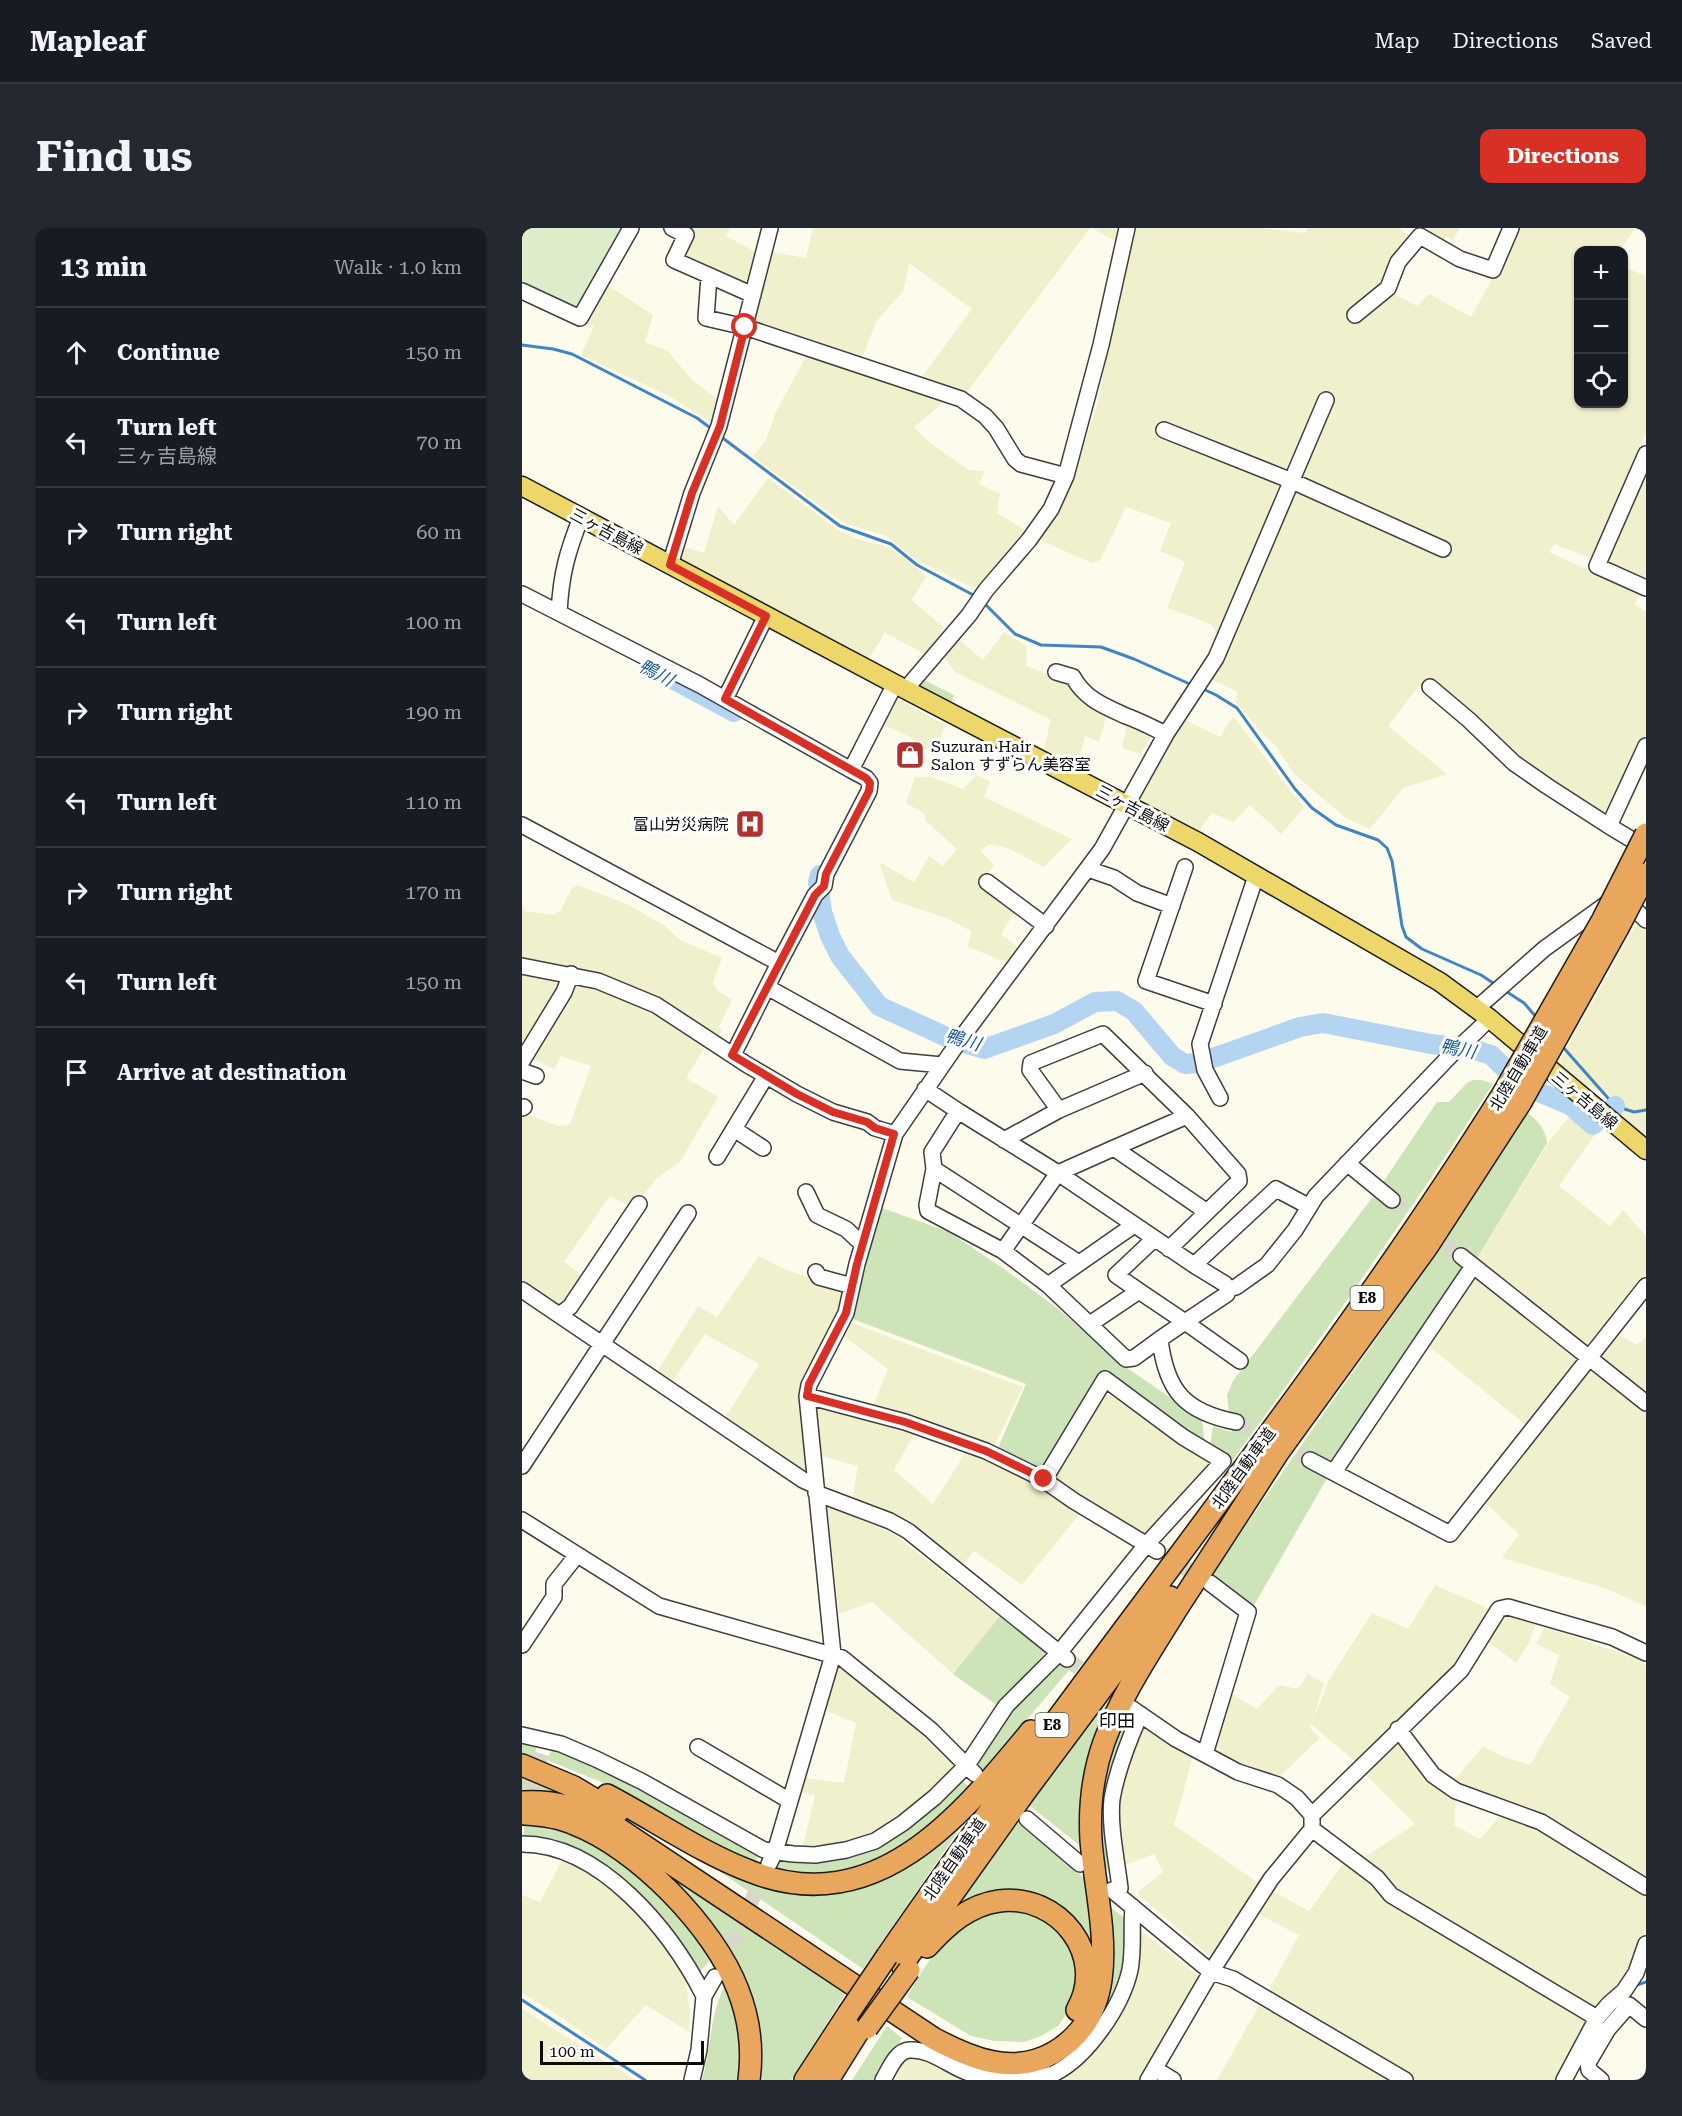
<!DOCTYPE html>
<html lang="en">
<head>
<meta charset="utf-8">
<style>
	:root { --surface:#171b24; --page:#242831; --text:#f1f3f6; --muted:#9ea1a6; --line:#363941; --accent:#d93025 }
	body { margin:0; font-family:"Roboto Serif","Noto Sans JP",serif; background:var(--page); color:var(--text) }
	.controls { position:absolute; right:18px; top:18px; display:grid; overflow:hidden; border-radius:12px; box-shadow:0 2px 4px #0004 }
	.controls button { width:54px; height:54px; display:grid; place-items:center; padding:0; border:0; border-bottom:2px solid var(--line); background:var(--surface); color:var(--text); font:30px sans-serif }
	.scale { position:absolute; left:18px; bottom:15px; width:164px; box-sizing:border-box; padding-left:6px; border:3px solid #0b0b0b; border-top:0; font-size:16px; line-height:21px; white-space:nowrap; color:#0b0b0b; -webkit-text-stroke:4px #fff; paint-order:stroke }
	.stop { position:absolute; width:18px; height:18px; margin:-14px; border:4px solid #d93025; border-radius:50%; background:#fff }
	.stop.end { background:#d93025; border-color:#fff; box-shadow:0 2px 6px #0008 }
	.list { margin:0; padding:0; list-style:none }
	h2 { display:flex; justify-content:space-between; align-items:center; height:78px; margin:0; padding:0 24px; font-size:26px }
	h2 small { font-size:20px; font-weight:400; color:var(--muted) }
	.list li { display:grid; grid-template-columns:39px 1fr auto; gap:18px; align-items:center; box-sizing:border-box; height:90px; padding:0 24px; border-top:2px solid var(--line) }
	.list b { display:block; font-size:22px; white-space:nowrap }
	.list p { margin:0; font-size:20px; white-space:nowrap; color:var(--muted) }
	.list em { font-size:20px; font-style:normal; color:var(--muted) }
	.icon { flex:none; width:33px; height:33px; fill:none; stroke:currentColor; stroke-width:2; stroke-linecap:round; stroke-linejoin:round }
	.map { position:relative; flex:none; width:1124px; height:1852px; overflow:hidden; border-radius:12px }
	header { display:flex; align-items:center; gap:36px; box-sizing:border-box; height:84px; padding:0 30px; background:var(--surface); border-bottom:2px solid var(--line) }
	header strong { font-size:28px }
	nav { display:flex; gap:33px; margin-inline-start:auto; font-size:21px }
	.intro { display:flex; align-items:center; justify-content:space-between; box-sizing:border-box; height:144px; padding:0 36px }
	h1 { margin:0; font-size:42px }
	.button { padding:15px 27px; border-radius:12px; background:var(--accent); color:#fff; font-size:21px; font-weight:700 }
	main { display:flex; gap:36px; padding:0 36px }
	aside { flex:1; background:var(--surface); border-radius:12px; box-shadow:0 2px 4px #0004 }
	.map>svg:first-child { display:block }
	.farmland { fill:#f1f0cd }
	.green { fill:#cce4b8 }
	.pitch { fill:#ddecc9 }
	.lines { fill:none; stroke-linecap:round; stroke-linejoin:round }
	.stream { stroke:#4085c2; stroke-width:3 }
	.river { stroke:#b3d5f1; stroke-width:20 }
	.minor-tunnel { stroke:#d9d7c9; stroke-width:15; stroke-dasharray:15 8; stroke-linecap:butt }
	.minor-casing { stroke:#3e3e3e; stroke-width:18 }
	.major-casing { stroke:#1c1c1c; stroke-width:21 }
	.highway-casing { stroke:#1c1c1c; stroke-width:24 }
	.minor { stroke:#fff; stroke-width:15 }
	.major { stroke:#edd76b; stroke-width:18 }
	.highway { stroke:#e8a75d; stroke-width:21 }
	.highway-bridge-casing { stroke:#1c1c1c; stroke-width:24; stroke-linecap:butt }
	.highway-bridge { stroke:#e8a75d; stroke-width:21 }
	.route { stroke:#d93025; stroke-width:8 }
	.labels { text-anchor:middle; stroke-width:6; stroke-linejoin:round; paint-order:stroke }
	.shield { fill:#fff; stroke:#545454; stroke-width:1.5 }
	.shield-label { font-size:15px; font-weight:bold; fill:#0b0b0b }
	.street-label { font-size:16px; fill:#0b0b0b; stroke:#fff }
	.poi-label { font-size:16px; fill:#0b0b0b; stroke:#fff; text-anchor:start }
	.water-label { font-size:18px; font-style:italic; fill:#1f5892; stroke:#fff }
	.neighbourhood-label { font-size:18px; fill:#0b0b0b; stroke:#fff }
</style>
</head>
<body>
<header>
<strong>Mapleaf</strong>
<nav><a>Map</a><a>Directions</a><a>Saved</a></nav>
</header>
<div class="intro"><h1>Find us</h1><a class="button">Directions</a></div>
<main>
<aside>
<h2>13 min<small>Walk · 1.0 km</small></h2>
<ul class="list">
<li><svg class="icon" aria-label="ahead" viewBox="0 0 24 24"><path d="M12 20V5M6 11l6-6 6 6"/></svg><div><b>Continue</b></div><em>150 m</em></li>
<li><svg class="icon" aria-label="left" viewBox="0 0 24 24"><path d="M17 20v-9H6M10 6l-5 5 5 5"/></svg><div><b>Turn left</b><p>三ヶ吉島線</p></div><em>70 m</em></li>
<li><svg class="icon" aria-label="right" viewBox="0 0 24 24"><path d="M7 20v-9h11M14 6l5 5-5 5"/></svg><div><b>Turn right</b></div><em>60 m</em></li>
<li><svg class="icon" aria-label="left" viewBox="0 0 24 24"><path d="M17 20v-9H6M10 6l-5 5 5 5"/></svg><div><b>Turn left</b></div><em>100 m</em></li>
<li><svg class="icon" aria-label="right" viewBox="0 0 24 24"><path d="M7 20v-9h11M14 6l5 5-5 5"/></svg><div><b>Turn right</b></div><em>190 m</em></li>
<li><svg class="icon" aria-label="left" viewBox="0 0 24 24"><path d="M17 20v-9H6M10 6l-5 5 5 5"/></svg><div><b>Turn left</b></div><em>110 m</em></li>
<li><svg class="icon" aria-label="right" viewBox="0 0 24 24"><path d="M7 20v-9h11M14 6l5 5-5 5"/></svg><div><b>Turn right</b></div><em>170 m</em></li>
<li><svg class="icon" aria-label="left" viewBox="0 0 24 24"><path d="M17 20v-9H6M10 6l-5 5 5 5"/></svg><div><b>Turn left</b></div><em>150 m</em></li>
<li><svg class="icon" aria-label="arrive" viewBox="0 0 24 24"><path d="M6 21V4h12l-3 4 3 4H6"/></svg><div><b>Arrive at destination</b></div></li>
</ul>
</aside>
<div class="map">
<svg width="1124" height="1852" viewBox="0 0 1124 1852">
	<rect width="100%" height="100%" fill="#fdfbeb"/>
	<path class="farmland" d="M164 0H208L204 8 236 25 226 62 159 31 171 4Z
		M291 0H568L443 167 399 150 450 81 387 35 381 64 355 92 339 132 231 96 249 24 284 30Z
		M570 0H597L595 14Z
		M610 0H740L783 5 786 0H876L892 11 870 65 895 78 907 66 949 89 972 48 994 0H1113L1098 22H1056V176H1102V39L1124 48V205L1071 331 1032 316 1027 324 1118 366 1112 377 1124 383V507L1086 590 1026 554 953 488 910 456 897 458 866 498 925 546 881 560 848 601 824 590 772 546 754 518 739 504 713 473 716 464 689 451 695 445 708 416 697 409 689 396 645 380 663 334 638 323 649 295 604 279 578 332 570 335 520 313 518 309 551 250 575 177Z
		M893 0H938L931 12 924 9 921 15 902 7Z
		M84 56 131 87 123 114 146 123 170 152 197 172 190 195 145 167 59 127 72 98 63 95Z
		M284 128 364 153 422 174 392 199 408 215 447 242 463 243 457 256 478 266 475 285 505 303 456 362 394 332 364 308 322 295 231 229 244 212 253 186Z
		M1124 238V354L1081 336Z
		M246 250 316 302 338 312 367 319 405 348 389 372 423 400 403 426 363 405 347 431 158 330 160 318 182 325 196 278 212 297Z
		M482 404 505 418 504 438 549 454 585 486 577 514 563 508 554 541 521 524 529 492 433 444 420 427 434 409 461 432Z
		M374 470 424 497 411 524 392 514 388 509 360 496Z
		M711 488 782 580 759 606 728 577 712 594 690 585 676 604 613 571 662 491 698 509Z
		M605 493 630 505 619 526 600 520Z
		M455 547 468 553 462 569 550 611 522 639 486 620 467 616 459 623 472 637 458 657 492 685 479 706 499 722 484 734 446 719 449 703 424 690 370 672 357 634 392 654 407 628 421 638 435 621 403 592V586L384 575 393 549H408L441 561Z
		M55 657 105 676 143 698 158 712 200 730 191 754 195 762 210 772 197 799 200 803 196 808 164 788 93 752 53 739 0 731V674L2 683 31 687 39 682 49 661Z
		M1116 693 1124 699V911L1101 891 1102 875 1092 869 1063 857 1037 834Z
		M0 745 36 749 39 757 0 819Z
		M51 755H61L117 776 151 794 185 816 164 850 196 869 158 934 135 950 111 980 88 968 42 1034 62 1049 45 1076 35 1078 0 1053V888L3 886 37 898 48 896 69 838 39 828 32 841 7 829Z
		M1048 888 1074 905 1037 958 1088 998 1101 982 1124 1008V1051L1066 1123 955 1030 1028 912Z
		M237 1028 262 1041 321 1061 318 1087 278 1163 286 1241 281 1246 202 1192 237 1136 183 1106 148 1157 133 1147 176 1078 195 1089Z
		M951 1048 1057 1131 1004 1197 904 1116Z
		M327 1094 501 1159 471 1220 350 1180 366 1141 322 1108Z
		M1098 1107 1115 1117 1124 1109V1167L1078 1130Z
		M1070 1140 1124 1184V1378L1082 1360 980 1330 997 1306 962 1274Z
		M582 1163 689 1235 620 1310 539 1256 531 1248Z
		M290 1175 394 1203 372 1242 411 1276 445 1222 517 1253 559 1284 500 1357 452 1323 438 1339 330 1273 336 1238 297 1227Z
		M305 1277 371 1306 478 1388 431 1446 350 1374 317 1386Z
		M913 1357 970 1382 941 1428 835 1535 789 1496 788 1500 798 1510 757 1549 695 1525 689 1520 707 1464 735 1481 757 1457 776 1461 786 1446 802 1455 790 1494 808 1450 850 1385 886 1401Z
		M981 1383 1014 1395 1008 1413 994 1435 965 1413Z
		M1023 1399 1110 1429 1124 1437V1651L932 1553 961 1518 979 1528 1008 1537 1048 1469 1028 1456 1037 1427 1014 1416Z
		M320 1439 431 1532V1541L382 1589 359 1604 304 1617H281L293 1567 278 1564 283 1550 322 1555 334 1495 303 1482 314 1440Z
		M621 1497 671 1528 652 1597 738 1656 694 1725 687 1728 615 1665 641 1644 632 1626 603 1637 595 1591 603 1544Z
		M875 1509 912 1557 934 1572 932 1597 958 1611 978 1588 1015 1600 1124 1665V1700L1107 1747 1075 1782 883 1669 840 1631 893 1596 842 1545Z
		M41 1630 59 1638 79 1652 104 1675 146 1720 164 1756 168 1783 167 1804 124 1777 84 1821 33 1785 0 1765V1667L18 1674Z
		M823 1633 1068 1793 1036 1852H892L746 1764 777 1707 736 1686 750 1663 787 1683Z
		M619 1703 679 1750 619 1852H527L548 1841 616 1727Z
		M739 1774 869 1852H695Z
		M0 1781 113 1852H0Z
		M393 1827 450 1852H367L381 1831Z"/>
	<path class="green" d="M400 451 432 467 429 475 396 457Z
		M951 852H960L971 856C888 984 800 1109 710 1233L688 1219 691 1198 709 1204 717 1188 707 1186 705 1167 711 1153 853 966 915 874H927L945 855Z
		M1005 884C1016 893 1024 902 1025 915L955 1030 939 1018 932 1027 947 1041 876 1134 835 1198 731 1379 690 1348C793 1192 908 1044 1005 884Z
		M360 980 427 1004 482 1041 535 1080 605 1140 680 1191 683 1217 582 1146 521 1243 475 1222 504 1156 328 1090Z
		M478 1388 524 1424 476 1478 431 1446Z
		M536 1432 548 1441 461 1543 456 1540 455 1526 502 1468Z
		M600 1452 561 1620 508 1578 562 1501Z
		M604 1483 611 1487 601 1513 589 1644 579 1636 576 1592 580 1545Z
		M0 1511 14 1519 13 1529 0 1528Z
		M31 1518 76 1536 237 1627 233 1637 87 1557 25 1532Z
		M0 1545 56 1568 0 1570Z
		M439 1552 448 1559 430 1579 362 1633 304 1648 248 1643 261 1630 350 1618Z
		M452 1580 341 1741 141 1605C177 1624 218 1652 257 1662 303 1674 350 1659 388 1633 411 1618 431 1598 452 1580Z
		M57 1588 325 1763 269 1852H234L212 1736Z
		M2 1593 27 1596 84 1620 160 1687 187 1733 176 1746 105 1657 2 1611Z
		M496 1595 567 1654 574 1741 547 1688 440 1678 436 1675Z
		M484 1679 522 1686 545 1709 556 1745 548 1780 536 1798 519 1808 502 1814 473 1813 449 1808 385 1769C403 1738 422 1704 456 1688 465 1684 475 1682 484 1679Z
		M588 1679 604 1691 606 1712 597 1762 570 1805C574 1797 580 1788 583 1780 594 1748 590 1712 588 1679Z
		M204 1755C215 1787 223 1818 219 1852H180C190 1818 187 1787 204 1755Z
		M365 1798 380 1810 356 1852H330Z"/>
	<path class="pitch" d="M0 0H102L56 85 0 59Z"/>
	<g class="lines">
		<path class="stream" d="M0 117 31 121 50 126 175 190 191 202
			M198 208 318 298 369 316 395 337 455 369
			M462 375 493 406 519 417 579 419 612 431 670 457
			M679 460 694 467 715 480 773 561 790 580 814 597 856 612 865 620 870 633 880 698 884 709 900 721 959 747 974 757
			M982 762 1002 775 1015 790
			M1040 818 1093 878 1112 884 1124 882
			M1112 1758 1124 1754
			M0 1772 123 1852"/>
		<path class="river" d="M143 447 212 484
			M298 647 296 654 300 684 308 708 318 728 357 778 429 811 462 821 532 796 573 774 595 773 612 783 650 828 663 836 675 835 694 829 778 799 801 795 909 816 950 821 969 827 1000 857 1048 877 1071 897 1093 878"/>
		<path class="minor-tunnel" d="M870 972 939 1028
			M714 1194 788 1232
			M635 1323 684 1353
			M545 1431 607 1478
			M2 1583 20 1526
			M198 1739 246 1638"/>
		<g class="minor-casing">
			<path id="minor" d="M150 0 164 7 152 32 231 67
				M187 48 184 90 223 99 439 171 463 188 474 200 493 231 499 236 544 248
				M0 63 58 90 109 0
				M833 87 866 60 876 34 898 8 938 31 971 42 989 0
				M642 202 770 253 921 321
				M1124 226 1075 338 1124 360
				M148 337 170 265 197 198 248 0
				M0 366 178 457 329 542
				M37 385C39 346 45 325 59 289
				M534 444 551 449C563 471 582 478 604 488 618 493 631 500 644 506
				M908 459 947 492 992 535 1025 558 1087 598
				M383 462 447 387 464 362 507 312 529 281 544 248 579 117 605 0
				M203 471 244 388
				M0 597 257 735 293 667 302 658 304 646 347 563 348 555 344 550 329 542 373 456
				M1107 610 1087 598 1124 518
				M663 639 624 753 692 776
				M566 641 592 650 615 665 650 678
				M465 654 524 698
				M1102 671 1124 692
				M0 738 76 753 134 777 224 836 275 866 311 884 345 894 353 900 373 906
				M245 759 378 833 420 837
				M954 781 1022 721 1087 674
				M211 827 257 735
				M0 833 42 764 49 746
				M0 843 14 848
				M403 861 436 883 410 924 412 941 557 1035
				M698 870 683 842 678 816 734 648
				M0 880 2 879
				M537 882 508 842 509 835 581 806 665 888 716 946 717 953 647 1021
				M436 883 536 945 672 1037 754 961 786 978
				M212 901 241 920
				M482 912 537 882 623 845
				M592 920 665 888
				M195 929 244 848
				M825 935 870 972
				M412 941 405 977 406 983 481 1023 526 1057 604 1131 612 1130 638 1111
				M284 964 295 987 324 1001 340 1016
				M481 1023 536 945 592 920 685 984
				M939 1028 1124 1175
				M672 1037 703 1056 706 1061
				M294 1044 297 1049 330 1058
				M526 1057 612 997
				M0 1062 281 1252 294 1258
				M617 1063 594 1047 632 1011
				M37 1087 48 1079 117 976
				M568 1096 617 1063 663 1094 705 1066 706 1061 714 1059 745 1037 773 1002 794 968 927 829C940 815 955 805 967 790
				M285 1168 383 1194 464 1223 519 1250 552 1273 635 1323
				M714 1194C663 1184 644 1163 638 1111L663 1094 718 1133
				M788 1232 928 1306 1124 1058
				M0 1238 166 985
				M812 1244 951 1038
				M294 1265 368 1293 386 1303 545 1431
				M0 1292 137 1378 320 1430 409 1502 453 1546
				M0 1417 32 1369V1356L55 1327
				M609 1480 654 1511 716 1544 756 1557 775 1570 790 1587V1601L749 1651 689 1744 626 1852
				M876 1501 911 1547 934 1563 1019 1594 1124 1659
				M0 1507 39 1516 74 1531 119 1553 242 1622 271 1626 293 1627 324 1622 353 1613 381 1595 413 1569 445 1537 484 1478 537 1425 624 1317 701 1233 661 1209 583 1151 522 1252
				M176 1519 268 1573
				M683 1526 726 1384 688 1355
				M790 1587 939 1442 977 1381 986 1379 1090 1409 1124 1425
				M505 1591 558 1636
				M790 1601 855 1650 869 1667 1075 1790
				M0 1616C79 1616 149 1703 182 1768
				M247 1636 253 1624 311 1427 285 1168 287 1157 324 1085 335 1036 373 906 440 809 580 621 644 506 694 430 804 172
				M590 1662 689 1744 711 1751 883 1852
				M596 1667 598 1660C595 1634 587 1597 590 1571 595 1542 606 1514 618 1487
				M633 1841 651 1852
				M170 1852 177 1822 182 1768 193 1749
				M361 1852C367 1842 374 1823 387 1822 411 1820 432 1843 454 1847 474 1852 512 1852 531 1846 565 1830 600 1778 608 1742 612 1721 609 1700 611 1679
				M1042 1852 1075 1790 1087 1776 1102 1763 1114 1745 1124 1716
				M1079 1852 1067 1842 1066 1835 1086 1801 1107 1777 1124 1791"/>
		</g>
		<g class="major-casing">
			<path id="major" d="M0 258 373 456 676 614 918 754 967 790 1124 922"/>
		</g>
		<g class="highway-casing">
			<path id="highway" d="M750 1233 905 1019 999 874
				M0 1537 52 1559 95 1585
				M85 1567C133 1592 179 1625 230 1644 354 1692 438 1589 509 1503
				M0 1574C31 1572 58 1579 85 1593L411 1810C448 1830 490 1848 531 1825 608 1781 574 1682 569 1612 567 1579 571 1545 582 1514 600 1465 629 1423 656 1379 690 1327 724 1275 757 1223
				M3 1586C20 1587 37 1589 52 1596 115 1620 192 1699 216 1762 227 1790 231 1822 227 1852
				M405 1719C425 1697 447 1677 477 1673 537 1665 586 1728 555 1782
				M365 1728C566 1436 794 1164 982 864
				M380 1737 503 1564 648 1369
				M283 1852 326 1786
				M306 1852 341 1796"/>
		</g>
		<use href="#minor" class="minor"/>
		<use href="#major" class="major"/>
		<use href="#highway" class="highway"/>
		<g class="highway-bridge-casing">
			<path id="highway-bridge" d="M982 864 1080 693 1124 606
				M999 874 1096 700 1124 646
				M326 1786 365 1728
				M345 1800 387 1742"/>
		</g>
		<use href="#highway-bridge" class="highway-bridge"/>
	</g>
	<g class="lines">
		<path class="route" d="M223 99 198 198 170 265 148 337 244 388 203 471 344 550 348 555 347 563 304 646 302 658 293 667 210 827 275 866 311 884 345 894 353 900 372 906 335 1036 324 1085 287 1156 285 1168 383 1194 464 1223 522 1251"/>
	</g>
	<defs>
		<g id="shop-square" transform="scale(1.5)"><rect x="-9" y="-9" width="18" height="18" rx="4" fill="#af322f" stroke="#fff"/><path d="M-5-2.5h2.3a2.7 3.5 0 0 1 5.4 0H5L5.5 6h-11ZM-1.5-2.5h3a1.5 2.3 0 0 0-3 0Z" fill="#fff"/></g>
		<g id="hospital-square" transform="scale(1.5)"><rect x="-9" y="-9" width="18" height="18" rx="4" fill="#af322f" stroke="#fff"/><path d="M-5-5h3v3.5h4V-5h3V5h-3V1.5h-4V5h-3Z" fill="#fff"/></g>
	</defs>
	<g fill-rule="evenodd">
		<use href="#shop-square" x="388" y="527"/>
		<use href="#hospital-square" x="228" y="596"/>
	</g>
	<g class="labels">
		<g class="shield">
			<rect x="828.5" y="1058" width="33" height="24" rx="4.5"/>
			<rect x="513.5" y="1485" width="33" height="24" rx="4.5"/>
		</g>
		<g class="shield-label">
			<text x="845" y="1075">E8</text>
			<text x="530" y="1502">E8</text>
		</g>
		<g class="street-label">
			<text transform="translate(85 303) rotate(28)" y="6">三ヶ吉島線</text>
			<text transform="translate(611 580) rotate(28)" y="6">三ヶ吉島線</text>
			<text transform="translate(996 840) rotate(-59)" y="6">北陸自動車道</text>
			<text transform="translate(1063 872) rotate(40)" y="6">三ヶ吉島線</text>
			<text transform="translate(721 1240) rotate(-54)" y="6">北陸自動車道</text>
			<text transform="translate(432 1631) rotate(-55)" y="6">北陸自動車道</text>
		</g>
		<g class="poi-label">
			<text x="409" y="524">Suzuran Hair<tspan x="409" dy="18">Salon すずらん美容室</tspan></text>
			<text x="207" y="602" text-anchor="end">富山労災病院</text>
		</g>
		<g class="water-label">
			<text transform="translate(134 445) rotate(28)" y="6">鴨川</text>
			<text transform="translate(441 812) rotate(16)" y="6">鴨川</text>
			<text transform="translate(936 821) rotate(11)" y="6">鴨川</text>
		</g>
		<g class="neighbourhood-label">
			<text x="595" y="1499">印田</text>
		</g>
	</g>
</svg>
<div class="controls">
<button>+</button>
<button>−</button>
<button><svg class="icon" aria-label="locate" viewBox="0 0 24 24"><circle cx="12" cy="12" r="6"/><path d="M12 2v4M12 18v4M2 12h4M18 12h4"/></svg></button>
</div>
<div class="scale">100 m</div>
<div class="stop" style="left:223px;top:99px"></div>
<div class="stop end" style="left:522px;top:1251px"></div>
</div>
</main>
</body>
</html>
